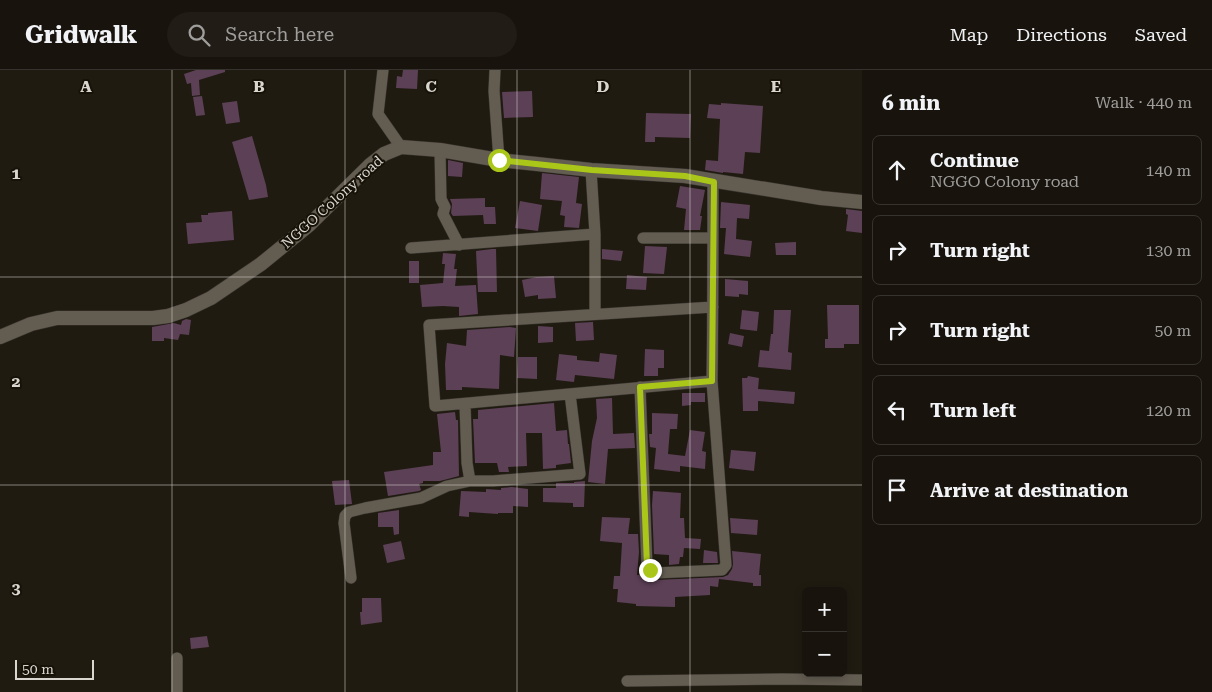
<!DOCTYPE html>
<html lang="en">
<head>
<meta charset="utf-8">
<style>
	:root { --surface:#18140d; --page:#211d16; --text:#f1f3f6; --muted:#9f9e9d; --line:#36332e }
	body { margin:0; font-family:"Roboto Serif",serif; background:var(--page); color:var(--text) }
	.controls { position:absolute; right:15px; bottom:15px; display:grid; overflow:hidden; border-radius:8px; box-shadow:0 2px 8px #0003 }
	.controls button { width:45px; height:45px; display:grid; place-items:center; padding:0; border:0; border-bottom:1px solid var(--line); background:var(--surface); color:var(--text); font:25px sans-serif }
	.scale { position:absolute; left:15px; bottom:12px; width:79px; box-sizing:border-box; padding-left:5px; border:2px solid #d9d5cf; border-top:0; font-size:14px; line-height:18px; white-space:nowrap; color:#d9d5cf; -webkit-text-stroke:4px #171208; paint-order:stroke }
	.stop { position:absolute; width:15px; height:15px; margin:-11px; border:4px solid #aac719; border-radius:50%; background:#fff }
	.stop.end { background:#aac719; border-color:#fff; box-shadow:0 1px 5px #0008 }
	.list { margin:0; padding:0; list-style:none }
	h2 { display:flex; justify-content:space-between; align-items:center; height:65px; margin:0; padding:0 20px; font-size:21px }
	h2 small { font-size:16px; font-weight:400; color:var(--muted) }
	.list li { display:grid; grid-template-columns:32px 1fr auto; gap:15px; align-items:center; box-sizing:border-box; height:70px; margin:0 10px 10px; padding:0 10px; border:1px solid var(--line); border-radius:8px }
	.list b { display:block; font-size:19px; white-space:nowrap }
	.list p { margin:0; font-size:16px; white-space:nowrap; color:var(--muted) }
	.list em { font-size:16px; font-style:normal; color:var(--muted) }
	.icon { flex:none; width:28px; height:28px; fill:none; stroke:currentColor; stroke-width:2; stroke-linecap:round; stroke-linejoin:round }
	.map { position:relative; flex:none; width:862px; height:622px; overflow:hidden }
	header { display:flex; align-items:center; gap:30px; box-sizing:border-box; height:70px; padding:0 25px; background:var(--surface); border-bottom:1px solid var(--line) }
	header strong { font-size:24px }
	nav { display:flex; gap:28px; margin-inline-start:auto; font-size:18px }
	.search { width:350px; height:45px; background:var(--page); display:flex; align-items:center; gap:12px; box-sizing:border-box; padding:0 18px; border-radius:28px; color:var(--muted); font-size:19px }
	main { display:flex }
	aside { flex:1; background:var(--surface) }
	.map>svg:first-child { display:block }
	.building { fill:#5c4056 }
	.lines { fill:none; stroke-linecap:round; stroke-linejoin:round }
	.minor-casing { stroke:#38342e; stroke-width:12 }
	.tertiary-casing { stroke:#38342e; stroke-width:15 }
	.minor { stroke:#625c51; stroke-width:11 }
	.tertiary { stroke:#625c51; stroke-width:14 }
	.route { stroke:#aac719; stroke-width:6 }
	.grid { fill:none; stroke:#d9d5cf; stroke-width:1; stroke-opacity:0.55 }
	.labels { text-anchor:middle; stroke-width:4; stroke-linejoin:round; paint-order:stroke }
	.street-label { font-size:14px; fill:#d9d5cf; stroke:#171208 }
	.grid-label { font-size:16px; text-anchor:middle; font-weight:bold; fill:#d9d5cf; stroke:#171208; stroke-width:4; stroke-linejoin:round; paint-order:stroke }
</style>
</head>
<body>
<header>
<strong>Gridwalk</strong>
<div class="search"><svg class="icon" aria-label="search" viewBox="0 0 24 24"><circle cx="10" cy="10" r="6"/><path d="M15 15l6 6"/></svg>Search here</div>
<nav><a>Map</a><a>Directions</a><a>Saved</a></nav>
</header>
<main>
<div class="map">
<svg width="862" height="622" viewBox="0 0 862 622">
	<rect width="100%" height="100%" fill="#201b11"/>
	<path class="building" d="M196 0H225V2L199 10 200 25 192 26 191 13 187 14 184 4Z
		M403 0H418L417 19 396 18 397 6 402 7Z
		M532 21 533 47 504 48 502 22Z
		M202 26 205 45 196 46 193 27Z
		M237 31 240 52 226 54 222 33Z
		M721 33 763 36 760 83 745 82 743 104 723 102V103L705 100 706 90 718 91 720 49 707 48 709 34 721 35Z
		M646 43 691 44 690 68 655 67V72H645Z
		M252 66 266 115 268 127 249 130 232 72Z
		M448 90 463 93 462 107 448 106Z
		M542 103 579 107 576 133 582 134 579 158 564 157 565 146 560 145 562 131 540 129Z
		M680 116 705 120 700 146H702L700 160H684L686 139 676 137Z
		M485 128V137H495L496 154H484L483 145 453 146 451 143 452 134 450 129Z
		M520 131 542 135 538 161 515 158Z
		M721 132 750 135 749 149 737 148 736 169 752 171 750 187 724 184 726 158H720Z
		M846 139 862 141V163L846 161 848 145 846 144Z
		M232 141 234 170 188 174 186 153 202 152 201 145H208V143Z
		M796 172V185H776L775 173Z
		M645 176 667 177 664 204 643 203Z
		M492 179H496L497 222H478L476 181Z
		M602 179 623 181 621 191 602 189Z
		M443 183 456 184 454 199H457L455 216 476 215 478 244 459 246V237L443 236 422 237 420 215 443 213 445 194H442Z
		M409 191H419V213H409Z
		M627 205 647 207 646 220 626 219Z
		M554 206 556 228 538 229V225L525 227 522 210 537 207Z
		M725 209 748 211V225L739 224V227L725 226Z
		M827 235H859V274H844V278H825V269H828Z
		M742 240 759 242 757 261 740 259Z
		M774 240H791L788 282 792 283 791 300 758 297 760 280 769 281 771 264H773Z
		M186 249 191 250 189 265 180 264 178 270 164 268V271H152V257L174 253 181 255 182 251Z
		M593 252 594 270 576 271 575 253Z
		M538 256 553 257V272L538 273Z
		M510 257 516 258 514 287 500 285 499 319 462 317V320H446L445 294 447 273 466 276 467 260Z
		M730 263 744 266 742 277 728 274Z
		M645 279 664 280V298H658V306H644Z
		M600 283 617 285 614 309 575 305 574 312 556 310 559 284 577 286V290L599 292Z
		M518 287H537V309L517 308Z
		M748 306 759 308 758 319 795 322 794 334 758 331V341H743L742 308H747Z
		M682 323H705V332H691V335L682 336Z
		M612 328 613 364 634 363 635 378 608 379 605 414 588 412 592 371 597 348 596 329Z
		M554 333 556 361 567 360 568 374H569L571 393 556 395V398L543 399 542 363H526L527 396 508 397 509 402H499L497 393H475L473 349H478V340Z
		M455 342 456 350H458L459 406 440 411H423V413L419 414 421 420 419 421 388 426 384 402 433 395V382H441L437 344Z
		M652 343 678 344 677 359H670L668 384 685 386 690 360 705 362 702 381 706 382 705 399 680 396V402L654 399 656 378 650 377 649 364H652Z
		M731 380 756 382 754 401 729 398Z
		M349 410 352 434 335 435 332 411Z
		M585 411 584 437H573V433L543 432V418H556V413H574V412Z
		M512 417 528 419V437L513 436V443H498V444L469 442V447L459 446 461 421 486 422V419L501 420V418Z
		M653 421 681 423 680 448H684L685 468 701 469 700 479 684 478 683 487H680L679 494 669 495V485L654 484 652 435Z
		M399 440V464L394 465 393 457H378V443Z
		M602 447 630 448 628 464H638L639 482 637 505H644L647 508 655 510 723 507 728 505 732 499 733 494 732 481 761 484 759 505H761V516H753V513L719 509 718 517 710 516V525L675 527V537L636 536V534L617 532 618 519H613L614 506H620L622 473 600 471Z
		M730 448 758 450 757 465 731 463Z
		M401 471 405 489 387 493 383 475Z
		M704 480 717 482 718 493H703Z
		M362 528H381L382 552 361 555 360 542H362Z
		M207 566 209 577 191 579 190 568Z"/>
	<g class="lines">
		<g class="minor-casing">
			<path id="minor" d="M383 0 378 44 401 77
				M495 0 494 21 499 90
				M440 80 441 129 445 137 443 144 459 175
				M643 168H713
				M411 178 595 164 591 100
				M713 237 429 255 435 336 712 311C713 244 713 178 713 112
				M595 244V164
				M640 317 647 496 650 501 655 503 722 500 726 495 712 311
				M465 334 467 393 470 411
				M351 508 344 453 345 446 349 442 365 438 421 428 447 416 470 411H493L580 404 570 324
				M627 611 782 609 862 610
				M177 622V588"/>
		</g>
		<g class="tertiary-casing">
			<path id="tertiary" d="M0 267 31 254 57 248H153L168 246 186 240 211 228 261 194 309 155 370 95 384 84 401 77 440 80 499 90 537 94 591 100 685 106 821 128 862 132"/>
		</g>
		<use href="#minor" class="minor"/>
		<use href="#tertiary" class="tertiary"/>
	</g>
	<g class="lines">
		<path class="route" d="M499 90 592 100 685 106 714 112 712 311 640 317 647 496 650 500"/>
	</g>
	<path class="grid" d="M172 0V622M345 0V622M517 0V622M690 0V622M0 207H862M0 415H862"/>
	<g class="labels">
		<g class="street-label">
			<text transform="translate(332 132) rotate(-42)" y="5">NGGO Colony road</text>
		</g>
	</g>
	<g class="grid-label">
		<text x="86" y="22">A</text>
		<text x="259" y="22">B</text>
		<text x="431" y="22">C</text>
		<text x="603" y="22">D</text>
		<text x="776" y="22">E</text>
		<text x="16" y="109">1</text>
		<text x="16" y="317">2</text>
		<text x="16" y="524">3</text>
	</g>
</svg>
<div class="controls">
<button>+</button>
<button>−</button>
</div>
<div class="scale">50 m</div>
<div class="stop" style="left:499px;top:90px"></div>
<div class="stop end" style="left:650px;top:500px"></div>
</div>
<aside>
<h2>6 min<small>Walk · 440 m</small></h2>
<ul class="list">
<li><svg class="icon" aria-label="ahead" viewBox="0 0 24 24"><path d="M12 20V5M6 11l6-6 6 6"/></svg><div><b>Continue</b><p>NGGO Colony road</p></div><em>140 m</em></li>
<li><svg class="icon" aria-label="right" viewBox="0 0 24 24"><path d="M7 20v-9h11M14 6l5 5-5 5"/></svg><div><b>Turn right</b></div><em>130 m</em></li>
<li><svg class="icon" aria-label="right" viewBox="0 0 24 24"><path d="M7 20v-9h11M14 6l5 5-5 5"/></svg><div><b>Turn right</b></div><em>50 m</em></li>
<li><svg class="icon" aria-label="left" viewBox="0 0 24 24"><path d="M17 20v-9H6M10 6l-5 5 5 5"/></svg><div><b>Turn left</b></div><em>120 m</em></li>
<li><svg class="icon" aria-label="arrive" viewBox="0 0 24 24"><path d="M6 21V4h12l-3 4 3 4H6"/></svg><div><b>Arrive at destination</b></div></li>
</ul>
</aside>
</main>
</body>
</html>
